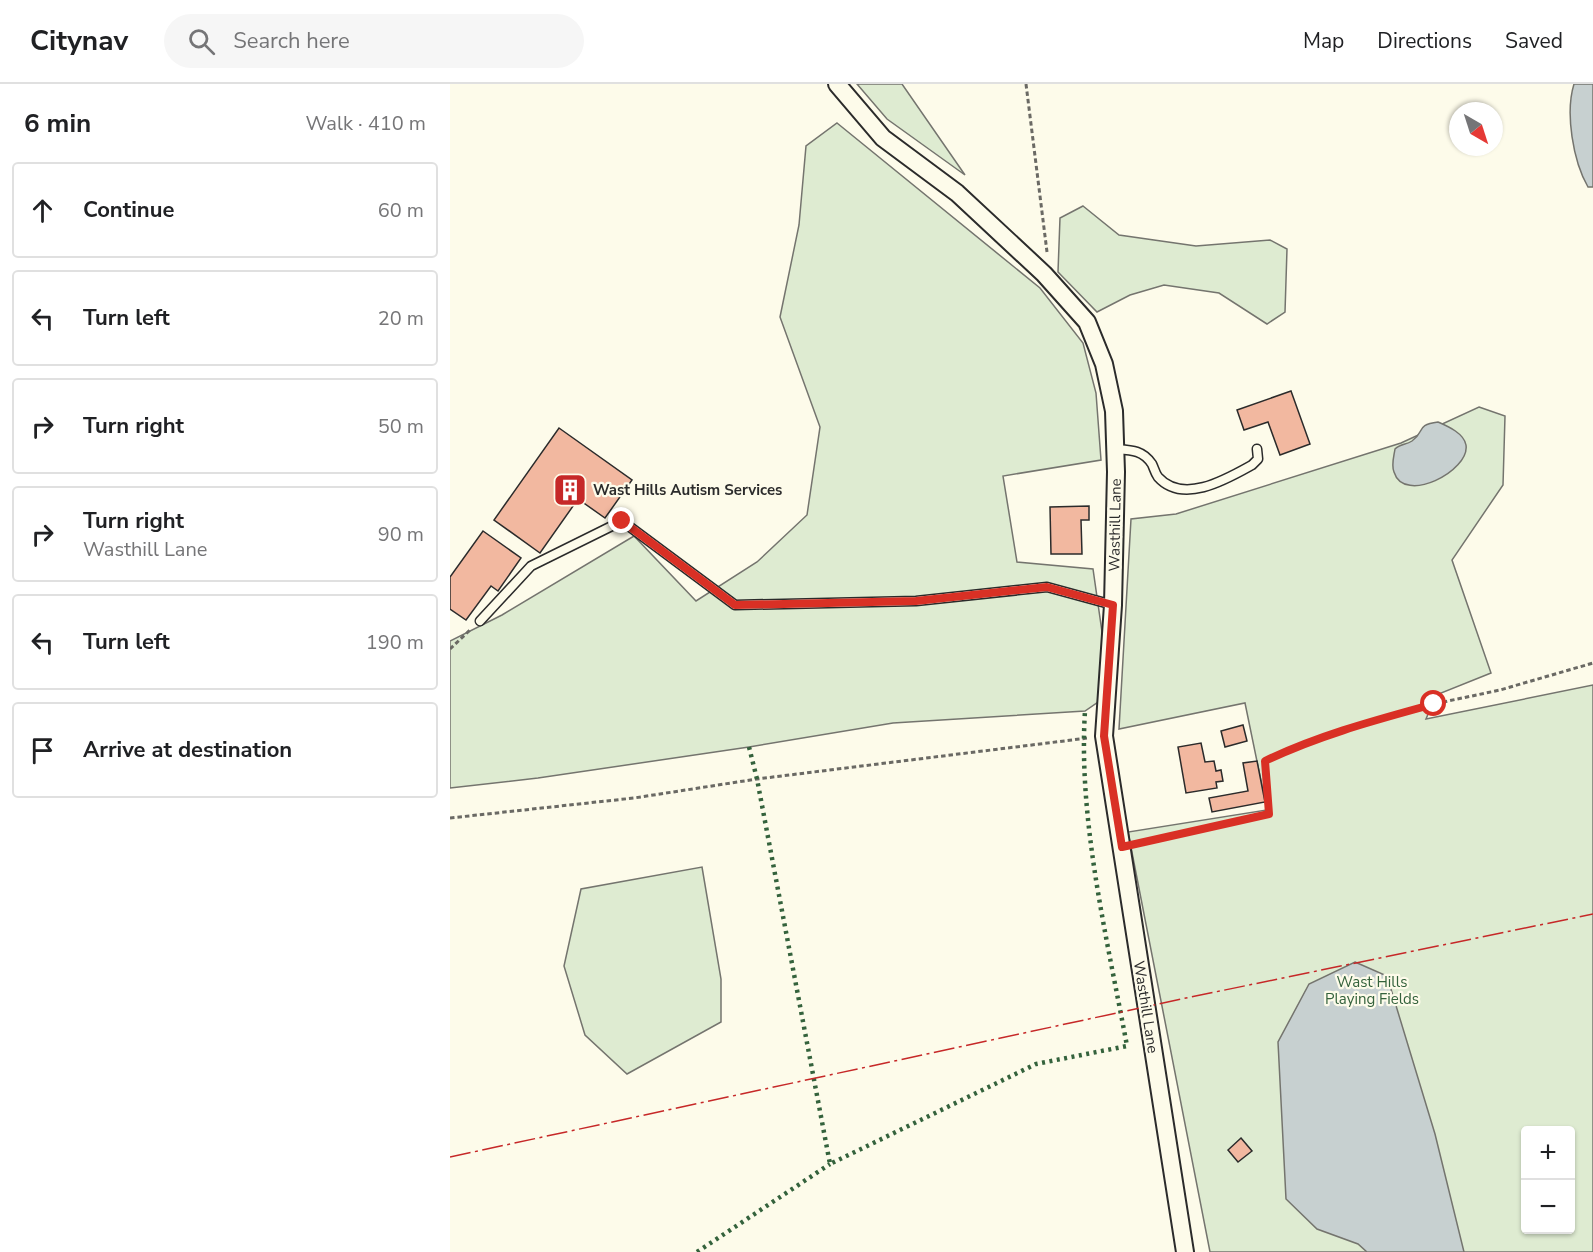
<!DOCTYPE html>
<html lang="en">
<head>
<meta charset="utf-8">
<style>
	:root { --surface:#fff; --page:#f6f6f6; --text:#202124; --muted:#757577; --line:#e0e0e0 }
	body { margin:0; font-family:"Nunito Sans",sans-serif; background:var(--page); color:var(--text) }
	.controls { position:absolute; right:18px; bottom:18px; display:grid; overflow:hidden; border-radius:6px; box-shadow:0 2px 4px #0004 }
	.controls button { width:54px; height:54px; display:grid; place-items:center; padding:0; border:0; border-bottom:2px solid var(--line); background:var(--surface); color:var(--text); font:30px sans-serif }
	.compass { position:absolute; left:999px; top:18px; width:54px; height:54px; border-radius:50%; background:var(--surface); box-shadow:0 2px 4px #0004; rotate:141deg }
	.stop { position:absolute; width:18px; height:18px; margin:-14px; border:4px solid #d93025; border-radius:50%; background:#fff }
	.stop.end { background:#d93025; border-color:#fff; box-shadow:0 2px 6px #0008 }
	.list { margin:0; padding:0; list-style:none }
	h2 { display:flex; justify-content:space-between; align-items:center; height:78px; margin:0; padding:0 24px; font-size:26px }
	h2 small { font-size:20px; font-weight:400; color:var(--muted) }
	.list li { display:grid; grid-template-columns:39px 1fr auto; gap:18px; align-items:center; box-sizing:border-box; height:96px; margin:0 12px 12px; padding:0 12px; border:2px solid var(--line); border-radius:6px }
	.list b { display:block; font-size:22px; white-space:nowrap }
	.list p { margin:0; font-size:20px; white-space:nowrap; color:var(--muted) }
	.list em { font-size:20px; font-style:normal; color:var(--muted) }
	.icon { flex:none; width:33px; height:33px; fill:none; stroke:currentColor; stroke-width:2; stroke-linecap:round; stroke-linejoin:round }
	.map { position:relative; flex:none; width:1143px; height:1168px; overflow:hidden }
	header { display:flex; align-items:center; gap:36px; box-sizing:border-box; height:84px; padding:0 30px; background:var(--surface); border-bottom:2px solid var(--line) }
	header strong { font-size:28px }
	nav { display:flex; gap:33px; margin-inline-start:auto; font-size:21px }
	.search { width:420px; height:54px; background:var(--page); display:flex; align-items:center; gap:15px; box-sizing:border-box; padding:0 21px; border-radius:33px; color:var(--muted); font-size:22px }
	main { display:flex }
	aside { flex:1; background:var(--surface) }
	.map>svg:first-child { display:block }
	.green { fill:#deebd1; stroke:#74746e; stroke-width:1.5; fill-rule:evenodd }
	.water { fill:#c7d0d0; stroke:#74746e; stroke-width:1.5 }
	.building { fill:#f2b8a0; stroke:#2b2b2b; stroke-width:1.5 }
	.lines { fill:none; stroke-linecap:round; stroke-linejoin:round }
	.lane-casing { stroke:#2b2b2b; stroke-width:11 }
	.street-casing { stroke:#2b2b2b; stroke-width:20 }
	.path { stroke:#6a6964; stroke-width:3; stroke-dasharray:4.5 3; stroke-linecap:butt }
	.lane { stroke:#fdfbea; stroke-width:8 }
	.street { stroke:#fdfbea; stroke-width:16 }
	.hedge { stroke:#34623c; stroke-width:4.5; stroke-dasharray:3 4.5; stroke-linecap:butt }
	.power { stroke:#c62828; stroke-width:1.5; stroke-dasharray:21 4.5 3 4.5; stroke-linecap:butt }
	.route { stroke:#d93025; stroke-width:8 }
	.labels { text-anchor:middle; stroke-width:4.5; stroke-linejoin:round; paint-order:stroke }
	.poi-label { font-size:15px; font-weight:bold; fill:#2b2b2b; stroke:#fdfbea; text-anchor:start }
	.street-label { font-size:15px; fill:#2b2b2b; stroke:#fdfbea }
	.park-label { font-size:15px; fill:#34623c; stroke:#fdfbea }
</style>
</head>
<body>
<header>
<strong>Citynav</strong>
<div class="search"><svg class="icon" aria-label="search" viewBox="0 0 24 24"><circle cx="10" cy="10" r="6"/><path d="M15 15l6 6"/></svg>Search here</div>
<nav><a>Map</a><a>Directions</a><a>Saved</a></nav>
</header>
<main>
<aside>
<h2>6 min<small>Walk · 410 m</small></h2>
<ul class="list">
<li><svg class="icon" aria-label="ahead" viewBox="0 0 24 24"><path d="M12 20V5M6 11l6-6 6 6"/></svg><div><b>Continue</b></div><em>60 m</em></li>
<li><svg class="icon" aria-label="left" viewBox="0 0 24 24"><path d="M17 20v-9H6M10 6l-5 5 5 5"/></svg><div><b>Turn left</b></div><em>20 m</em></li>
<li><svg class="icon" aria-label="right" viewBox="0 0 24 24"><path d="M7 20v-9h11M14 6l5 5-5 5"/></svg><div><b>Turn right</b></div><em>50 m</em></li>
<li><svg class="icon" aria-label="right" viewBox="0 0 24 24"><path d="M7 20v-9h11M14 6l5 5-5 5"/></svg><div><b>Turn right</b><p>Wasthill Lane</p></div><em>90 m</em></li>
<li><svg class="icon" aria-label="left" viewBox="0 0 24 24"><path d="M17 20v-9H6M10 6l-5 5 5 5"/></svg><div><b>Turn left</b></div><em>190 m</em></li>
<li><svg class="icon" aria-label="arrive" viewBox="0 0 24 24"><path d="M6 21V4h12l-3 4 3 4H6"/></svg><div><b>Arrive at destination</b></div></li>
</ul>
</aside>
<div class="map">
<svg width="1143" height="1168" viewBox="0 0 1143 1168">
	<rect width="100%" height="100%" fill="#fdfbea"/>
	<path class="green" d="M407 0H452L515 91 437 35Z
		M387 39 590 204 633 259 646 309 651 376 553 392 567 478 643 485 653 555 648 618 635 627 443 639 299 663 88 694 0 704V557L52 531 184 452 246 517 307 478 357 431 370 343 330 233 349 141 356 62Z
		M633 122 669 151 746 162 820 156 837 165 835 228 817 240 769 209 714 201 680 211 647 228 608 188 610 134Z
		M1029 323 1055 332 1053 401 1002 476 1041 589 986 611 976 635 1143 601V1168H760L678 748 817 726 795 619 669 645 681 435 726 430 951 359ZM1076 1046H1120V1146H1076Z
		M252 783 271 895V938L177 990 135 951 114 882 131 805Z"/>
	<path class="water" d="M1124 0H1143V103H1138C1123 77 1115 29 1124 0Z
		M988 338C997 342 1014 349 1016 361 1020 387 954 421 944 388 941 381 944 372 945 365 950 360 956 361 962 357 976 347 965 341 988 338Z
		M905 878 937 892 985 1050 1014 1168H917L908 1160 867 1145 836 1115 828 958 859 900Z"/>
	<path class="building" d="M841 307 860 360 830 371 818 338 794 346 787 326Z
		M109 344 182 396 155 434 128 415 90 469 44 436Z
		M639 422V436H631L632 470H601L600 423Z
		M33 447 71 474 48 507 41 502 16 536 0 525V493Z
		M793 641 797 657 775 663 771 647Z
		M751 659 755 678 764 677 766 687 771 686 773 697 766 698 767 704 736 709 728 663Z
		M807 677 815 718 762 728 759 714 798 707 793 679Z
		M791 1054 802 1067 788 1078 778 1066Z"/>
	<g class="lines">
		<g class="lane-casing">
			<path id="lane" d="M666 365C681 366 693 366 702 380 704 384 705 389 708 393 733 421 777 395 802 381L808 375 807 365
				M30 537 81 482 172 437 285 521 466 517 597 503 663 521"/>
		</g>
		<g class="street-casing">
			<path id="street" d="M387 0 433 54 507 109 594 190 637 238 654 280 664 327 666 388 663 521 654 652 735 1168"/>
		</g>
		<path class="path" d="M576 0 597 168
			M0 565 20 546
			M0 734 184 714 307 695 638 654
			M688 759 819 730 815 677 840 665 895 645 984 620 1050 606 1143 579"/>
		<use href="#lane" class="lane"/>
		<use href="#street" class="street"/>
		<path class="hedge" d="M299 663 307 695 380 1080 586 980 677 962C657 854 628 736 635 627
			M247 1168 380 1080"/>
		<path class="power" d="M0 1073 736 914 1143 830"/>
	</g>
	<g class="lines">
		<path class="route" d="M172 437 285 521 466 517 597 503 663 521 654 652 672 763 819 730 815 677C869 651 926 636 984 620"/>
	</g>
	<defs>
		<g id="building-square" transform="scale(1.725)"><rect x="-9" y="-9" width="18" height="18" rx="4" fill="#c62828" stroke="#fdfbea"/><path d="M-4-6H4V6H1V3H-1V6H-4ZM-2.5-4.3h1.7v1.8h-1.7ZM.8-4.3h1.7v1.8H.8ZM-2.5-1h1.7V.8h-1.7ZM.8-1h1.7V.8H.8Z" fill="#fff"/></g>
	</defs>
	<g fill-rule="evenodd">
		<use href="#building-square" x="120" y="406"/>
	</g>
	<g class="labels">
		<g class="poi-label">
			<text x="143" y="411">Wast Hills Autism Services</text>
		</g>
		<g class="street-label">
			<text transform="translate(665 441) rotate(-89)" y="5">Wasthill Lane</text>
			<text transform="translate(696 923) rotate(81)" y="5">Wasthill Lane</text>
		</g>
		<g class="park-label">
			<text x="922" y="903">Wast Hills<tspan x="922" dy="17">Playing Fields</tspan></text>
		</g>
	</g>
</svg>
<div class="controls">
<button>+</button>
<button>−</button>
</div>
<svg class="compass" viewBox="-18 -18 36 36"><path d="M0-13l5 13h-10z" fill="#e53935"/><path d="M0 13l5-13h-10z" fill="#757577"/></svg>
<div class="stop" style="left:984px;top:620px"></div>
<div class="stop end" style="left:172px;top:437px"></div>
</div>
</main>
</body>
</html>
